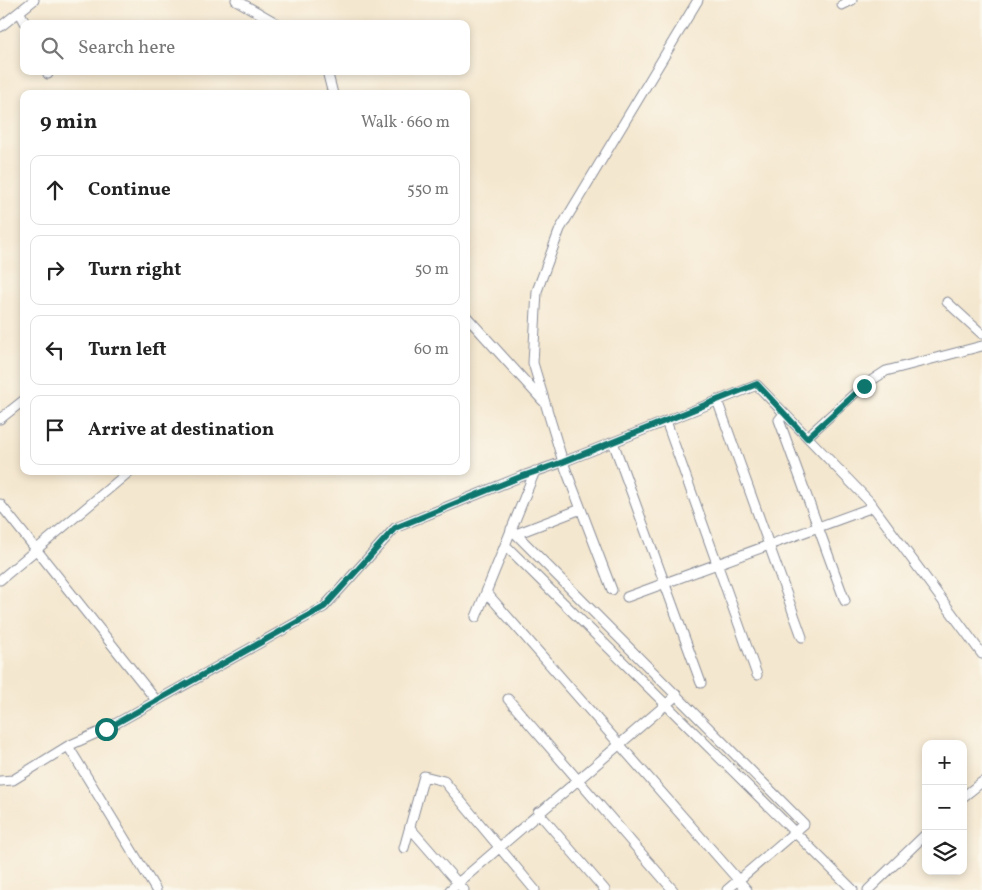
<!DOCTYPE html>
<html lang="en">
<head>
<meta charset="utf-8">
<style>
	:root { --surface:#fff; --page:#f6f6f6; --text:#222; --muted:#767676; --line:#e0e0e0 }
	body { margin:0; font-family:Vollkorn,serif; background:var(--page); color:var(--text) }
	.controls { position:absolute; right:15px; bottom:15px; display:grid; overflow:hidden; border-radius:10px; box-shadow:0 2px 8px #0003 }
	.controls button { width:45px; height:45px; display:grid; place-items:center; padding:0; border:0; border-bottom:1px solid var(--line); background:var(--surface); color:var(--text); font:25px sans-serif }
	.stop { position:absolute; width:15px; height:15px; margin:-11px; border:4px solid #0f766e; border-radius:50%; background:#fff }
	.stop.end { background:#0f766e; border-color:#fff; box-shadow:0 1px 5px #0008 }
	.list { margin:0; padding:0; list-style:none }
	h2 { display:flex; justify-content:space-between; align-items:center; height:65px; margin:0; padding:0 20px; font-size:21px }
	h2 small { font-size:16px; font-weight:400; color:var(--muted) }
	.list li { display:grid; grid-template-columns:32px 1fr auto; gap:15px; align-items:center; box-sizing:border-box; height:70px; margin:0 10px 10px; padding:0 10px; border:1px solid var(--line); border-radius:10px }
	.list b { display:block; font-size:19px; white-space:nowrap }
	.list em { font-size:16px; font-style:normal; color:var(--muted) }
	.icon { flex:none; width:28px; height:28px; fill:none; stroke:currentColor; stroke-width:2; stroke-linecap:round; stroke-linejoin:round }
	.map { position:relative; flex:none; width:982px; height:890px; overflow:hidden }
	.search { position:absolute; background:var(--surface); box-shadow:0 2px 8px #0003; left:20px; top:20px; width:450px; height:55px; display:flex; align-items:center; gap:12px; box-sizing:border-box; padding:0 18px; border-radius:10px; color:var(--muted); font-size:19px }
	.panel { position:absolute; background:var(--surface); box-shadow:0 2px 8px #0003; left:20px; top:90px; width:450px; height:385px; border-radius:10px }
	.map>svg:first-child { display:block }
	.lines { fill:none; stroke-linecap:round; stroke-linejoin:round }
	.minor-casing { stroke:#888b96; stroke-width:11 }
	.minor { stroke:#fff; stroke-width:9 }
	.route { stroke:#0f766e; stroke-width:6 }
</style>
</head>
<body>
<div class="map">
<svg width="982" height="890" viewBox="0 0 982 890">
	<rect width="100%" height="100%" fill="#fbf7ec"/>
	<filter id="ink" filterUnits="userSpaceOnUse"><feTurbulence type="fractalNoise" baseFrequency=".02" numOctaves="2"/><feDisplacementMap in="SourceGraphic" scale="10" xChannelSelector="R" yChannelSelector="G"/><feConvolveMatrix kernelMatrix="1 2 1 2 8 2 1 2 1" color-interpolation-filters="sRGB"/></filter>
	<filter id="wash" filterUnits="userSpaceOnUse"><feTurbulence type="fractalNoise" baseFrequency=".0096" numOctaves="4" result="noise"/><feDisplacementMap in="SourceGraphic" scale="20" xChannelSelector="R" yChannelSelector="G"/><feGaussianBlur stdDeviation="1.12" result="paint"/><feColorMatrix in="noise" values="0 0 0 0 0 0 0 0 0 0 0 0 0 0 0 0 0 1.4 0 .05"/><feComposite in="paint" operator="in"/></filter>
	<g filter="url(#wash)">
		<rect width="100%" height="100%" fill="#f4e7cf"/>
	</g>
	<g filter="url(#ink)">
		<g class="lines">
			<g class="minor-casing">
				<path id="minor" d="M236 0 278 24
					M842 5 852 0
					M20 13 26 24
					M0 27 34 0
					M47 71 48 74
					M327 71 333 94
					M947 302 982 334
					M466 316 543 401
					M717 400 802 637
					M784 414 779 420 845 601
					M0 419 24 400
					M666 421 757 675
					M807 437 863 386 886 371 982 346
					M613 442 701 683
					M0 504 156 700
					M511 529 804 824 727 890
					M516 534 581 509
					M505 545 853 890
					M0 580 130 471
					M612 590 563 462 533 363 537 291 560 229 698 0
					M486 592 747 890
					M627 597 873 507
					M476 617 535 471
					M508 699 673 890
					M68 746 156 890
					M0 781 13 780 68 746 106 729 324 607 395 528 520 477 563 462 757 385 869 501 982 654
					M963 797 982 782
					M538 812 605 890
					M411 829 464 890
					M404 848 424 776 444 781 535 890
					M450 890 677 695
					M868 890 926 834"/>
			</g>
			<use href="#minor" class="minor"/>
		</g>
	</g>
	<g class="lines" filter="url(#ink)">
		<path class="route" d="M106 729 324 607 395 528 520 477 563 462 757 384 807 438 864 386"/>
	</g>
</svg>
<div class="controls">
<button>+</button>
<button>−</button>
<button><svg class="icon" aria-label="layers" viewBox="0 0 24 24"><path d="M12 4l9 5-9 5-9-5zM3 14l9 5 9-5"/></svg></button>
</div>
<div class="stop" style="left:106px;top:729px"></div>
<div class="stop end" style="left:864px;top:386px"></div>
<div class="search"><svg class="icon" aria-label="search" viewBox="0 0 24 24"><circle cx="10" cy="10" r="6"/><path d="M15 15l6 6"/></svg>Search here</div>
<section class="panel">
<h2>9 min<small>Walk · 660 m</small></h2>
<ul class="list">
<li><svg class="icon" aria-label="ahead" viewBox="0 0 24 24"><path d="M12 20V5M6 11l6-6 6 6"/></svg><div><b>Continue</b></div><em>550 m</em></li>
<li><svg class="icon" aria-label="right" viewBox="0 0 24 24"><path d="M7 20v-9h11M14 6l5 5-5 5"/></svg><div><b>Turn right</b></div><em>50 m</em></li>
<li><svg class="icon" aria-label="left" viewBox="0 0 24 24"><path d="M17 20v-9H6M10 6l-5 5 5 5"/></svg><div><b>Turn left</b></div><em>60 m</em></li>
<li><svg class="icon" aria-label="arrive" viewBox="0 0 24 24"><path d="M6 21V4h12l-3 4 3 4H6"/></svg><div><b>Arrive at destination</b></div></li>
</ul>
</section>
</div>
</body>
</html>
